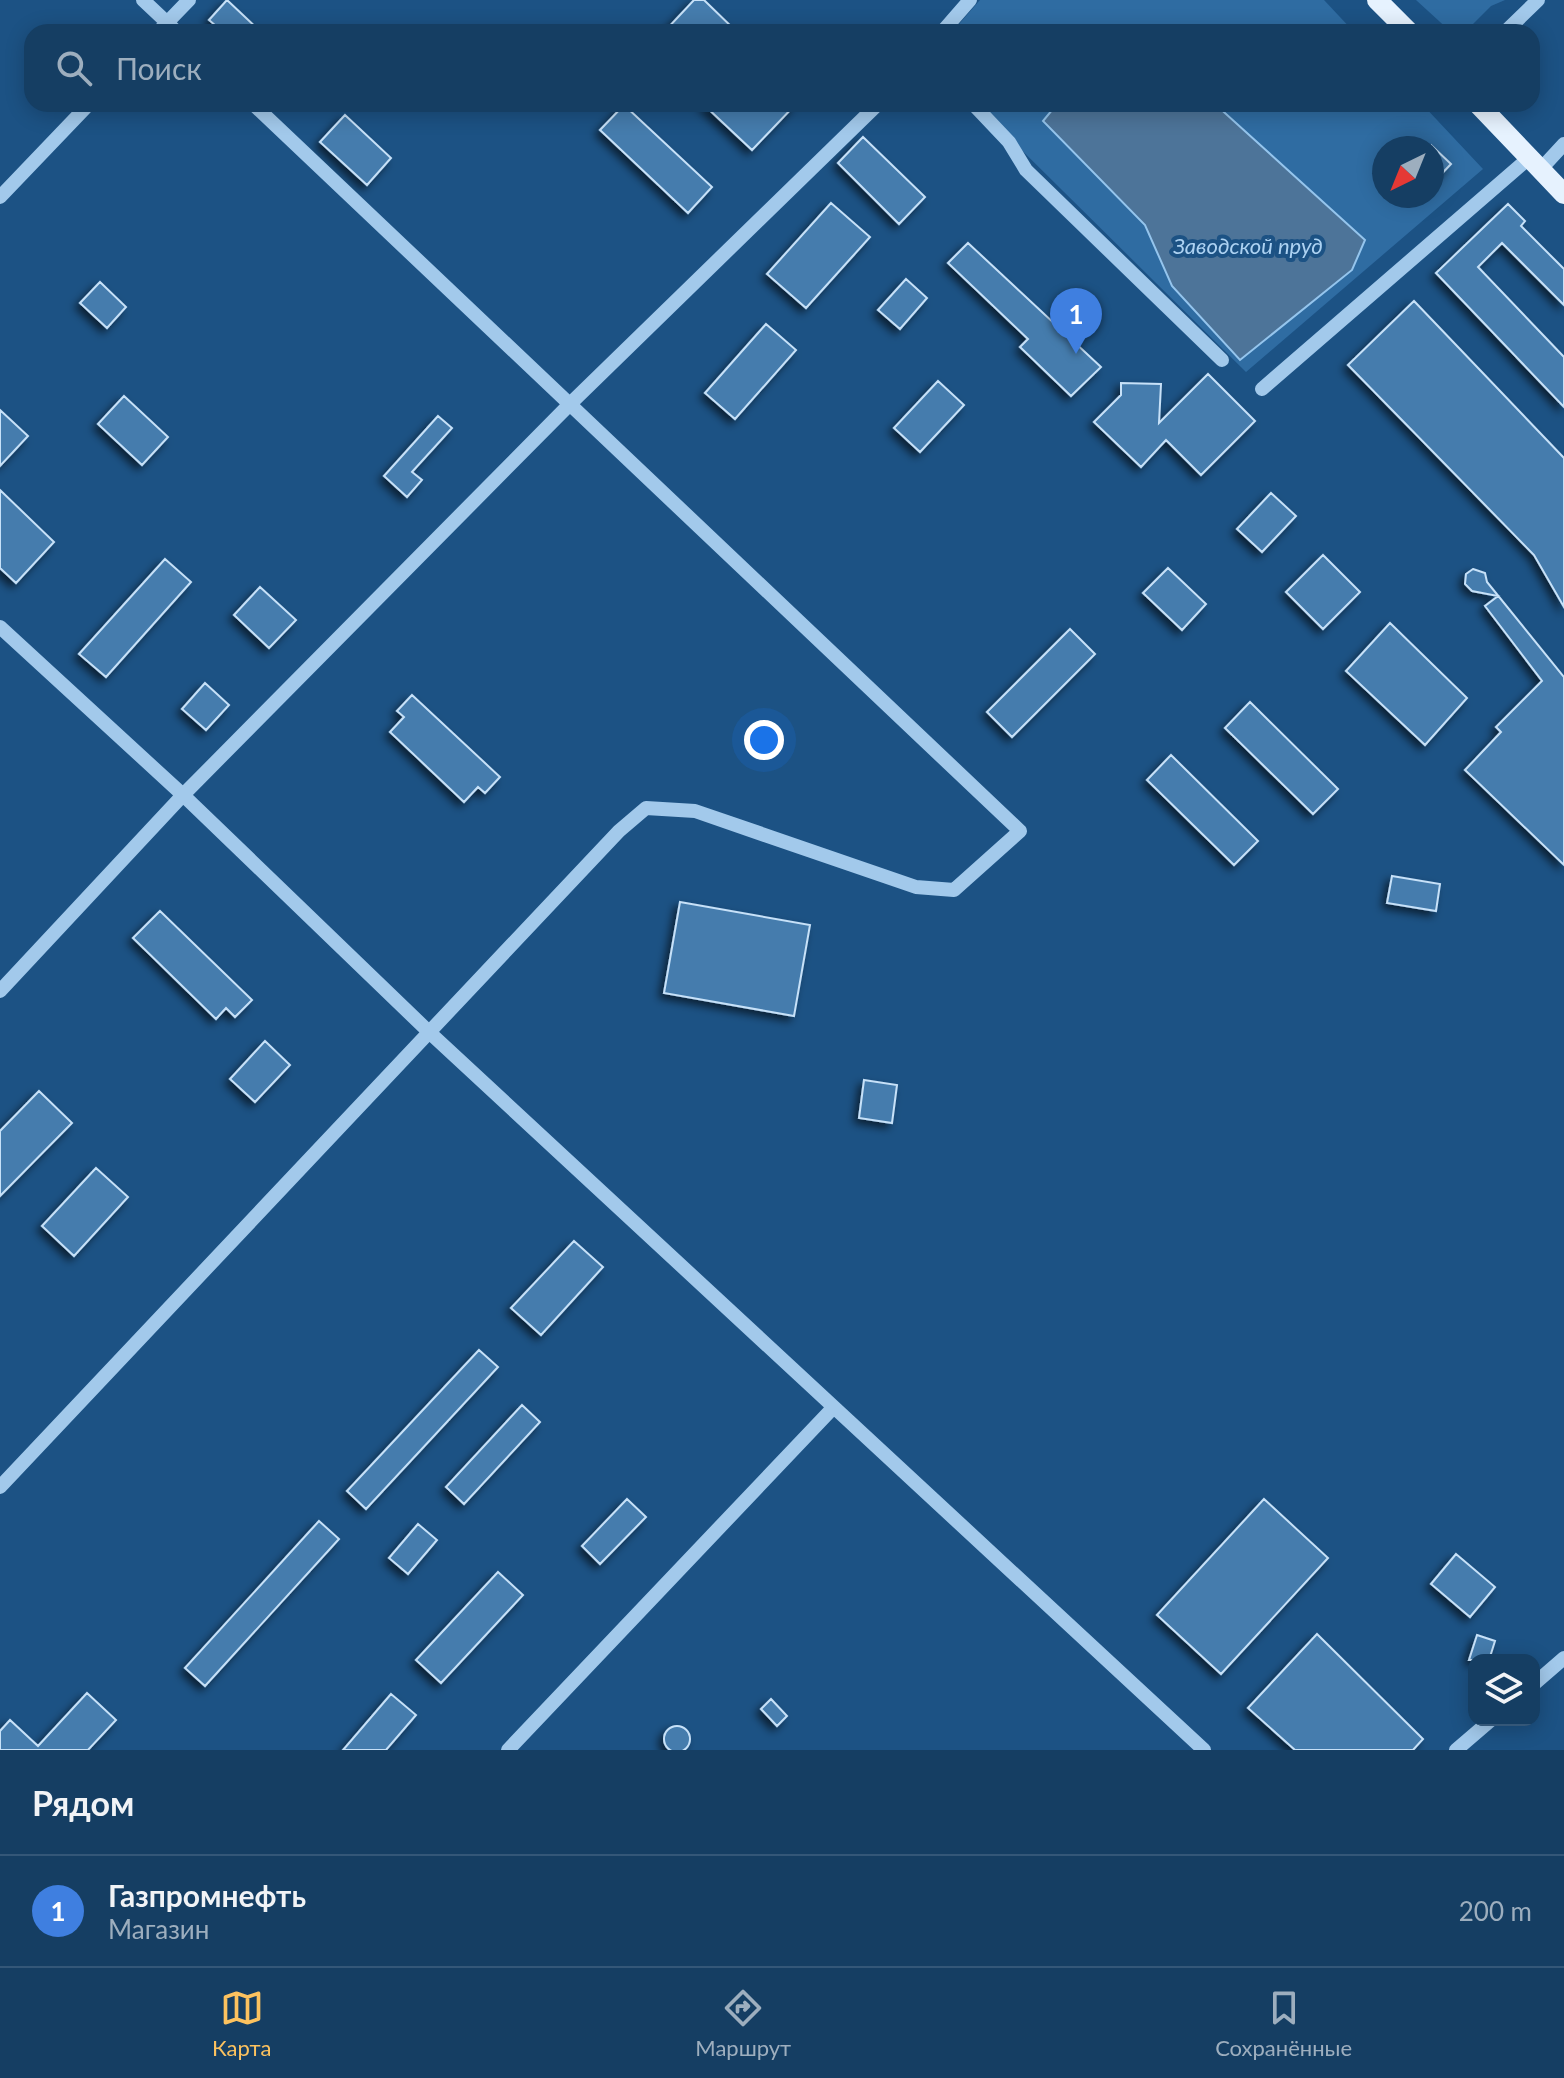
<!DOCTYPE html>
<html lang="ru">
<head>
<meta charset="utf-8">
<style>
	:root { --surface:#153e63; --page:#1e4569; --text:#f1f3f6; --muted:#9daebe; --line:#345778; --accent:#fcc25f }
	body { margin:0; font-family:Lato,sans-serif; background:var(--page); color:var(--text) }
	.controls { position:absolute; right:24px; bottom:24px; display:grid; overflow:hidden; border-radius:16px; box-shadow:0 4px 20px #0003 }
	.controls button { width:72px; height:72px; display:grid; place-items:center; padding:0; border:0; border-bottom:2px solid var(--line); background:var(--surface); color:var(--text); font:40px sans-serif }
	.compass { position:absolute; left:1372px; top:136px; width:72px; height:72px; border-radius:50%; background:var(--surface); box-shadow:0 4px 20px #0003; rotate:223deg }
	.you { position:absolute; left:764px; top:740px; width:28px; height:28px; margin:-20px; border:6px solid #fff; border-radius:50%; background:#1a73e8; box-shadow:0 0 0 12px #1a73e833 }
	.badge { display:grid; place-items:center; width:52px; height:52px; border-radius:50%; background:var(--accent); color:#fff; font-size:26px; font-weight:700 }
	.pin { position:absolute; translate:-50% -66px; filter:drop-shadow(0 2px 4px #0008) }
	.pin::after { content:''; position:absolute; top:42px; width:28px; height:24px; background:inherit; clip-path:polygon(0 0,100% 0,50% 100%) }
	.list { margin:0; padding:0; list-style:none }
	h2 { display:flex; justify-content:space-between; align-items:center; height:104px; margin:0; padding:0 32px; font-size:34px }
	h2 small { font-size:26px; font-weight:400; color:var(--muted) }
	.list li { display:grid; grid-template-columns:52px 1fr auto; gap:24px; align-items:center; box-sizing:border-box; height:112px; padding:0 32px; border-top:2px solid var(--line) }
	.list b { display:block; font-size:30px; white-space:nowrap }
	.list p { margin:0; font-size:26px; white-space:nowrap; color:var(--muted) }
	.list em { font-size:26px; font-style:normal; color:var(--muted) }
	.icon { flex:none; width:44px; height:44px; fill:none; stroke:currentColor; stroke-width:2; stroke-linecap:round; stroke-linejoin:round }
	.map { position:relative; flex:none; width:1564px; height:1750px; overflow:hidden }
	.search { position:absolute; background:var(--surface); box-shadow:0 4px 20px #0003; left:24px; right:24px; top:24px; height:88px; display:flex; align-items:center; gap:20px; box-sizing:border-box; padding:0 28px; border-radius:24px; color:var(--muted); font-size:30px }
	.sheet { height:216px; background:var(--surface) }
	nav { display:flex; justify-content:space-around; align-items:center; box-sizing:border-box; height:112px; border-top:2px solid var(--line); background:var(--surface); font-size:22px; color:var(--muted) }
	nav a { display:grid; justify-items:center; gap:4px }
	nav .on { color:var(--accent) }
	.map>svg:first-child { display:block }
	.green { fill:#2f6ca2; fill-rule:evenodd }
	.water { fill:#4d7499; stroke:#95c5ed; stroke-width:2 }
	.building { fill:#447cad; stroke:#c7e1f8; stroke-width:2; filter:url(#shadow) }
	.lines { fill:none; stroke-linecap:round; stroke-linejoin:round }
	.minor { stroke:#a2c9eb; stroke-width:14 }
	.major { stroke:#e6f2fe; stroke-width:20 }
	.labels { text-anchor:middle; stroke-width:8; stroke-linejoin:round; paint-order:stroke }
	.water-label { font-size:22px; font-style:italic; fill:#add2f2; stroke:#1c5284 }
</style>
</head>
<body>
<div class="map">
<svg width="1564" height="1750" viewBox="0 0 1564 1750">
	<defs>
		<filter id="shadow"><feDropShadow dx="-4.5" dy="4.5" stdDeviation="4" flood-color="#0009"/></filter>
	</defs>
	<rect width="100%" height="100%" fill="#1c5284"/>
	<path class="green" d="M980 0H1324L1354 32H952Z
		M1416 0H1505L1491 6 1465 32H1451Z
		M975 104H1422L1483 169 1246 372ZM1384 148H1432V196H1384Z"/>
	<path class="water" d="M1057 104H1215L1365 240 1352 270 1240 360 1172 286 1145 225 1043 121Z"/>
	<path class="building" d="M227 0 261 32H223L209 20Z
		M694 0H704L737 32H664Z
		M703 104H796L752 150Z
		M624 105 712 187 688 213 600 130Z
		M345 115 391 158 367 185 320 142Z
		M863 137 925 197 899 224 838 163Z
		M1432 146 1451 164 1432 184Z
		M831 203 870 237 806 308 767 274Z
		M1508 204 1525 221 1521 226 1564 269V305L1502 243 1478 267 1564 357V407L1436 273Z
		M968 243 1101 367 1071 396 1020 347 1028 339 948 263Z
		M906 279 927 298 900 329 878 310Z
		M100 282 126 307 107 328 80 303Z
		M1414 301 1564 458V607L1534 555 1348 365Z
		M766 324 796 350 735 419 705 393Z
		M1208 374 1255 421 1201 475 1166 440 1141 467 1094 422 1121 395V383L1161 384 1159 423Z
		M938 381 964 405 920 452 894 428Z
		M124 396 168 437 142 465 98 424Z
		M0 410 28 436 0 466Z
		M438 416 452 428 412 472 422 480 407 497 384 476Z
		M0 490 54 542 16 583 0 568Z
		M1271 493 1296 516 1262 552 1237 529Z
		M1323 555 1360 592 1323 629 1286 592Z
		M165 559 191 582 106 677 79 654Z
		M1168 568 1206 604 1182 630 1143 593Z
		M1473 569 1485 573 1487 582 1564 677V865L1465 770 1501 732 1496 727 1542 681 1485 606 1498 596 1472 591 1465 584 1466 574Z
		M260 587 296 620 269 648 234 615Z
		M1390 623 1467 698 1425 745 1346 671Z
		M1070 629 1095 654 1012 737 987 712Z
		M205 683 229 705 206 730 182 709Z
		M412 695 500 777 485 793 478 787 464 802 390 732 404 717 397 711Z
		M1250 702 1338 789 1313 814 1225 728Z
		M1171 755 1258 841 1234 865 1147 780Z
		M1392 876 1440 884 1436 911 1387 903Z
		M680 902 810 925 794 1016 664 993Z
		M160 911 252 1000 235 1017 226 1008 216 1019 133 938Z
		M265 1041 290 1065 255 1102 230 1079Z
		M864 1080 897 1085 892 1123 859 1118Z
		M39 1091 72 1123 0 1196V1131Z
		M96 1168 128 1197 74 1256 42 1226Z
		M574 1241 603 1267 541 1335 511 1308Z
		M479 1350 498 1367 366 1509 347 1491Z
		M522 1405 540 1422 464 1504 446 1487Z
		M627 1499 646 1517 600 1564 582 1546Z
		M1264 1499 1328 1558 1221 1674 1157 1615Z
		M319 1521 339 1539 205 1686 185 1668Z
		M418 1524 437 1540 408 1574 389 1558Z
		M1456 1554 1495 1587 1470 1617 1431 1584Z
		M498 1572 523 1595 441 1683 416 1660Z
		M1317 1634 1423 1739 1413 1750H1295L1248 1708Z
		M1477 1635 1495 1641 1489 1660H1469Z
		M87 1693 116 1720 88 1750H0V1731L10 1720 38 1746Z
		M391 1694 416 1715 386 1750H343Z
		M771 1699 787 1716 777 1726 761 1709Z
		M664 1739a13 13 0 1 1 26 0a13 13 0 1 1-26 0Z"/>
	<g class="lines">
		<path class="minor" d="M143 0 177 32
			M158 32 189 0
			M942 32 970 0
			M1505 32 1538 0
			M973 104 1009 142 1026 170 1222 360
			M1540 170 1564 144
			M0 197 89 104
			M1262 389 1529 158
			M0 627 183 795 429 1032 1204 1750
			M0 991 183 795 571 403 878 104
			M0 1487 619 831 646 808 695 811 916 887 954 890 1020 831 253 104
			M1534 1684 1564 1658
			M508 1750 832 1409
			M1456 1750 1491 1720"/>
		<path class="major" d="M1377 0 1409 32
			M1478 104 1564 194"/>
	</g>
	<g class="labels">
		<g class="water-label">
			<text x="1248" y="254">Заводской пруд</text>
		</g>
	</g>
</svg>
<div class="controls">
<button><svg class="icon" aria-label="layers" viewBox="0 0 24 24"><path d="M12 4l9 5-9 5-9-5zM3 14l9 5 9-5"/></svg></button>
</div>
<svg class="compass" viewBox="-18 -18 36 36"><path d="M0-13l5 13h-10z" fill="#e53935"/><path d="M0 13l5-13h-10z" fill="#9daebe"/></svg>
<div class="you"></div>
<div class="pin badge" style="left:1076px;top:354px;background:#3f7fe0">1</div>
<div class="search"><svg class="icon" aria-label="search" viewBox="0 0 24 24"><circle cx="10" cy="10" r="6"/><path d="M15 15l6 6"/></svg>Поиск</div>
</div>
<section class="sheet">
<h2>Рядом<small></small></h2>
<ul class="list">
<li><span class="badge" style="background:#3f7fe0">1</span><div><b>Газпромнефть</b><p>Магазин</p></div><em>200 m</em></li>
</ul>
</section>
<nav>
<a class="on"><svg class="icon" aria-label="map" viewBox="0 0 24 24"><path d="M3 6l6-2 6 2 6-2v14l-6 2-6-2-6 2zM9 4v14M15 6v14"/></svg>Карта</a>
<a><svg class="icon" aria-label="directions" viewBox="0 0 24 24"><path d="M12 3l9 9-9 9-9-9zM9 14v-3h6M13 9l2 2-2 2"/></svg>Маршрут</a>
<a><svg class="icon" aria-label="saved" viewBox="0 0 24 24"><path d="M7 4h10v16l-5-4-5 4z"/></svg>Сохранённые</a>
</nav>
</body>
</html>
